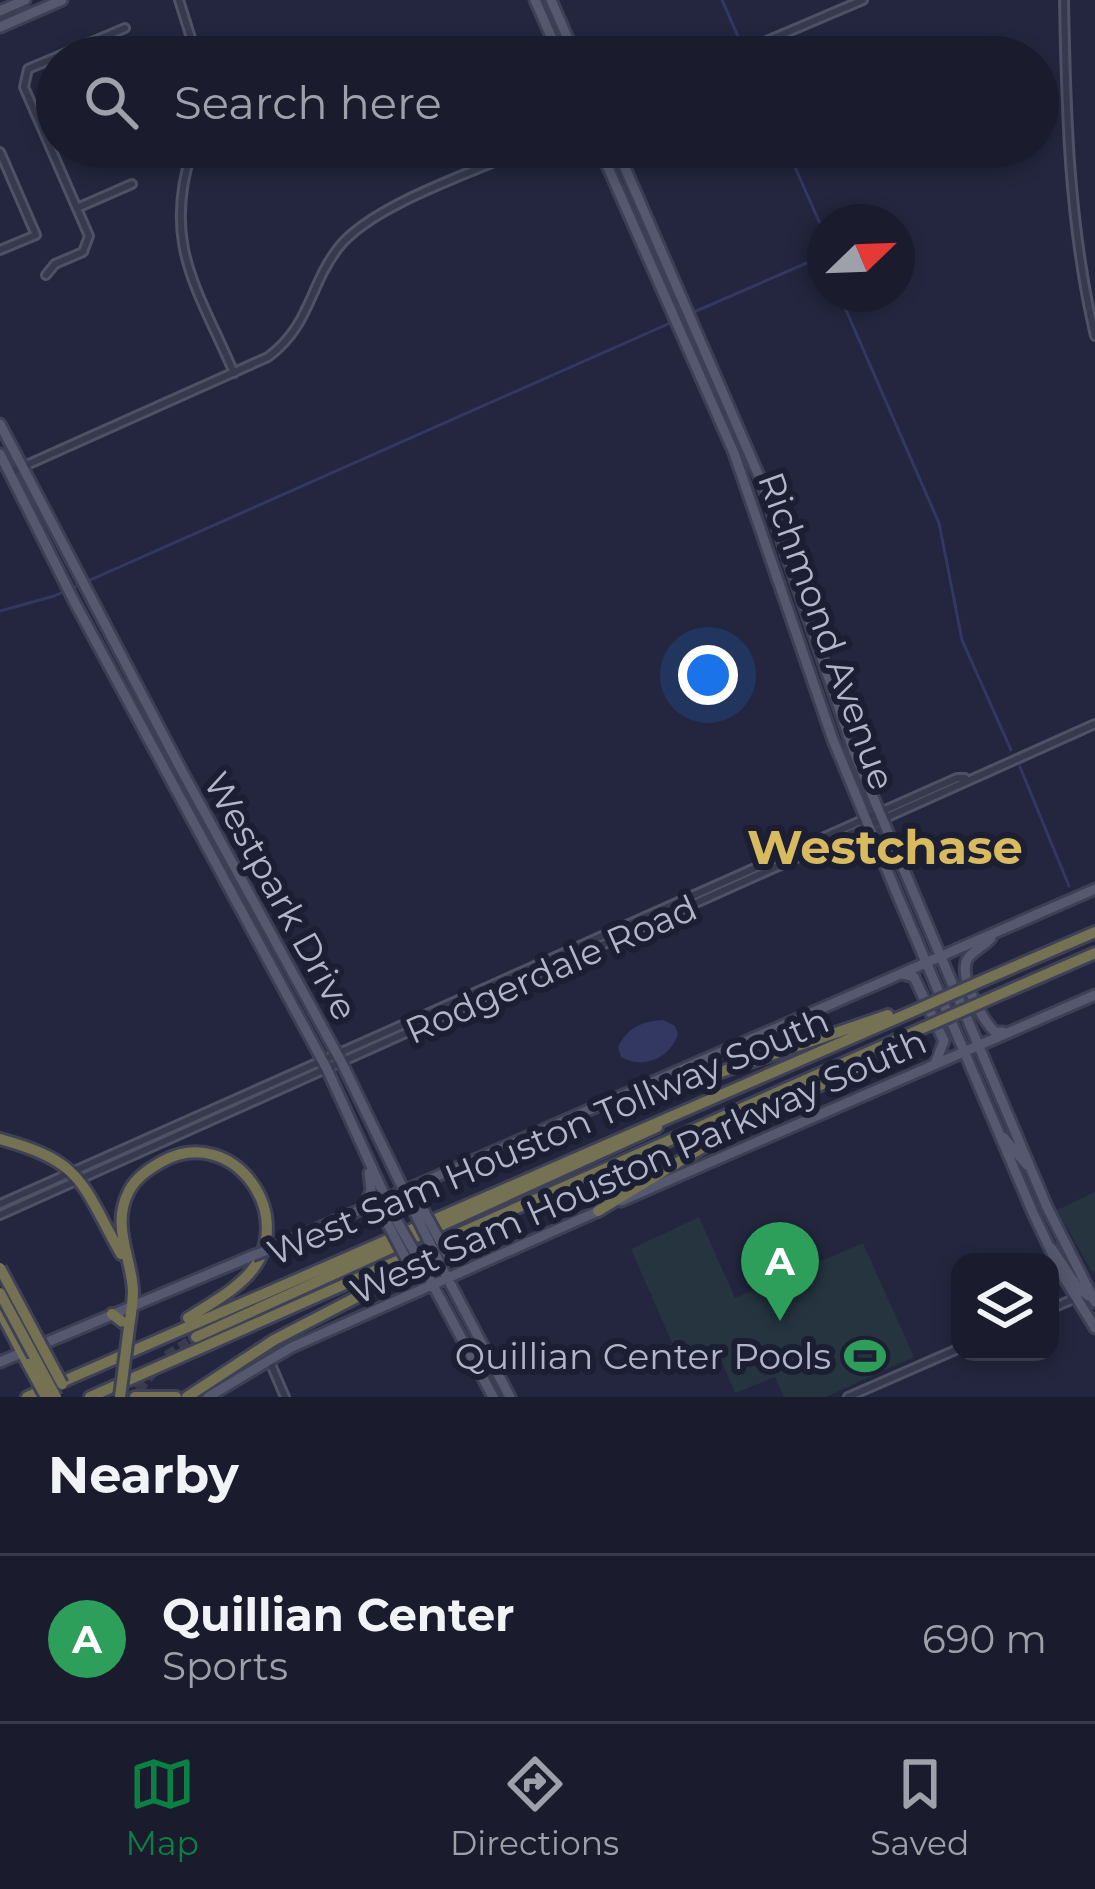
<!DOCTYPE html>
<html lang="en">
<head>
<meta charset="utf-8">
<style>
	:root { --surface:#1a1c2e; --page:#232536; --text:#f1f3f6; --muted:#9fa1aa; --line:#383a4a; --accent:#0b8043 }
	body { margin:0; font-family:Montserrat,sans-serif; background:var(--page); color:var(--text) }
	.controls { position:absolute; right:36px; bottom:36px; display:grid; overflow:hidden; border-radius:24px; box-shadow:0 6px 18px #0003 }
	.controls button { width:108px; height:108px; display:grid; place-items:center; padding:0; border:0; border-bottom:3px solid var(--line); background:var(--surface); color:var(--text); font:60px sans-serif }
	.compass { position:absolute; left:807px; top:204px; width:108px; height:108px; border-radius:50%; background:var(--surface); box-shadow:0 6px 18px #0003; rotate:67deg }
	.you { position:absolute; left:708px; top:675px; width:42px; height:42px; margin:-30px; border:9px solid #fff; border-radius:50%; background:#1a73e8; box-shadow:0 0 0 18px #1a73e833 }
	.badge { display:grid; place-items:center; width:78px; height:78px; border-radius:50%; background:var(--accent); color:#fff; font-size:39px; font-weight:700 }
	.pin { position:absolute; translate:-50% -99px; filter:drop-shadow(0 3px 6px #0008) }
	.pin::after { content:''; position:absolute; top:63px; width:42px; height:36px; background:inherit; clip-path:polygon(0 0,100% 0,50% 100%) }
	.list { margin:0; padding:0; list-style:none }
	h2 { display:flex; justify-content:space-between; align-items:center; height:156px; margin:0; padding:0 48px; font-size:51px }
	h2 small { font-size:39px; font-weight:400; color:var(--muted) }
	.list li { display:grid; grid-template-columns:78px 1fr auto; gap:36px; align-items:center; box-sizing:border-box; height:168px; padding:0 48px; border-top:3px solid var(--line) }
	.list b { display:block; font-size:45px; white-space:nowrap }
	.list p { margin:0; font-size:39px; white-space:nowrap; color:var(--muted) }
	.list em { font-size:39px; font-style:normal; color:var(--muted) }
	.icon { flex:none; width:66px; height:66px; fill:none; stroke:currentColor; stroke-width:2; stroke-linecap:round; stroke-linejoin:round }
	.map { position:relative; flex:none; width:1095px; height:1397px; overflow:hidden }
	.search { position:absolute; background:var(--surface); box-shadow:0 6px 18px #0003; left:36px; right:36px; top:36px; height:132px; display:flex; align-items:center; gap:30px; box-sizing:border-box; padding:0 42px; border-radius:66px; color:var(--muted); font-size:45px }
	.sheet { height:324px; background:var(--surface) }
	nav { display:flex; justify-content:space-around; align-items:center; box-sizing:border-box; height:168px; border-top:3px solid var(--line); background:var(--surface); font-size:33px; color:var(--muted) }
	nav a { display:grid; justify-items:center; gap:6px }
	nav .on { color:var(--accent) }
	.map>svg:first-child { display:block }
	.green { fill:#25343f }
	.water { fill:#333862 }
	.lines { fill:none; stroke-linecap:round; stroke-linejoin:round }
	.stream { stroke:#333862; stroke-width:3 }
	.highway-tunnel { stroke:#393b53; stroke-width:10; stroke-dasharray:10 5; stroke-linecap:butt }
	.minor-casing { stroke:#4f5266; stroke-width:12 }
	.major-casing { stroke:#3d4054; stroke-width:15 }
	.highway-casing { stroke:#3f4256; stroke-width:16 }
	.minor { stroke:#373a4e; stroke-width:6 }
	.major { stroke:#55586e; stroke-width:9 }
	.highway { stroke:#757254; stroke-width:10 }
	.major-bridge-casing { stroke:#3d4054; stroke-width:15; stroke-linecap:butt }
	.highway-bridge-casing { stroke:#3f4256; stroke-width:16; stroke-linecap:butt }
	.major-bridge { stroke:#55586e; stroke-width:9 }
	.highway-bridge { stroke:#757254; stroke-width:10 }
	.labels { text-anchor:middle; stroke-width:12; stroke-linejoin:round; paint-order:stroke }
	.street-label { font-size:36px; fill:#b3b5c9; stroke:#1c1f33 }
	.poi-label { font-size:36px; fill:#b3b5c9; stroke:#1c1f33; text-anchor:end }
	.district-label { font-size:48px; font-weight:bold; fill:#d8ba5f; stroke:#1c1f33 }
</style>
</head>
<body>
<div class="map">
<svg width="1095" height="1397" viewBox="0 0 1095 1397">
	<rect width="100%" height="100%" fill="#23263e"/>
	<path class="green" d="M1095 1192V1271L1092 1272 1057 1210Z
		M699 1217 735 1298 863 1243 914 1357 826 1397H784L775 1377 735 1393 718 1353 692 1369 687 1357 700 1350 679 1359 631 1249Z"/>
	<path class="water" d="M663 1020 675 1026 678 1034C670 1058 643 1070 621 1057L618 1047C627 1028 642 1021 663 1020Z"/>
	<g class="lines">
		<path class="stream" d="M722 0 747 57
			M786 147 822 228 816 257
			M839 294 939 523 962 640 1011 750
			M694 312 816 259 825 261
			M0 611 54 596 686 316
			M1020 767 1069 886"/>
		<path class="highway-tunnel" d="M138 1390 168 1355 196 1337"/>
		<g class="minor-casing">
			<path id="minor" d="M179 0 197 57
				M1064 0C1066 113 1069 225 1095 336
				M729 57 863 0
				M193 147C161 243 197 287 234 373
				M0 152 36 235 0 250
				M77 208 132 184
				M46 275 55 264 83 252 89 236 24 87 28 69 125 28
				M11 472 268 357C311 325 309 285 339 247 373 204 477 171 530 147
				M0 1204 957 778H965
				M0 1215 1095 724
				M1050 1309 1076 1298
				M270 1362 285 1397
				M848 1397 960 1348"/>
		</g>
		<g class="major-casing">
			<path id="major" d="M535 0 560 57
				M551 0 576 57
				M0 11 25 0
				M0 27 62 0
				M599 147 734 453 833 740 897 894 1033 1213 1063 1276 1095 1328
				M616 147 762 483 854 752 1047 1207 1095 1302
				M0 424 183 773 342 1063 412 1207
				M0 454 75 603 327 1069 394 1216
				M991 938C985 945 973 951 968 958 957 975 982 1020 995 1032H1003
				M902 974 914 977 944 1041 935 1064
				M1003 1137 1027 1165
				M369 1173 371 1190 364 1209 377 1211 384 1217
				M621 1201 1095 995
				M275 1247 1095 889
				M1052 1249 1078 1288 1089 1296
				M441 1266 510 1397
				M426 1272 493 1397
				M0 1362 252 1256
				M208 1397 290 1348 601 1210"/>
		</g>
		<g class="highway-casing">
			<path id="highway" d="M986 979 1095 932
				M994 997 1095 953
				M637 1089 715 1074 888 1015
				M0 1139C84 1162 81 1183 121 1254
				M598 1211 746 1121 868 1062 879 1048
				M0 1311 28 1364
				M112 1314 129 1327
				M129 1327C131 1315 133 1302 133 1290 131 1256 111 1225 129 1191 136 1177 150 1168 163 1161 233 1123 301 1218 248 1275 231 1293 208 1305 188 1318
				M196 1337 657 1127
				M27 1397 916 1010
				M90 1397 923 1028
				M135 1397H176
				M187 1397 274 1340 438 1255 442 1249"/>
		</g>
		<use href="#minor" class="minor"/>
		<use href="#major" class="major"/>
		<use href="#highway" class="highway"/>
		<g class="major-bridge-casing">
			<path id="major-bridge" d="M420 1204 450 1259
				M412 1207 441 1266
				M394 1216 426 1272
				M384 1217 413 1272
				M252 1256 275 1247"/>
		</g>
		<g class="highway-bridge-casing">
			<path id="highway-bridge" d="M916 1010 986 979
				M923 1028 994 997
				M0 1268 62 1384
				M0 1293 56 1397
				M28 1364 46 1397
				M120 1397 129 1327"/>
		</g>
		<use href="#major-bridge" class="major-bridge"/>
		<use href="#highway-bridge" class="highway-bridge"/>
	</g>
	<defs>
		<g id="stadium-bare" transform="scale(3.24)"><path d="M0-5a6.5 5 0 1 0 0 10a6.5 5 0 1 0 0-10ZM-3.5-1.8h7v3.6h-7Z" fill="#2e9e5b" stroke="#1c1f33" stroke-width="2.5" paint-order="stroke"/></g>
	</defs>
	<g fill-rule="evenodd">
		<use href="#stadium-bare" x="865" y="1356"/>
	</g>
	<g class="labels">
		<g class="street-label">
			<text transform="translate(827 631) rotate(70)" y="13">Richmond Avenue</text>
			<text transform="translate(281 896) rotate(61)" y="13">Westpark Drive</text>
			<text transform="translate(551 969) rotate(-24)" y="13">Rodgerdale Road</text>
			<text transform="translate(548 1136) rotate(-23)" y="13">West Sam Houston Tollway South</text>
			<text transform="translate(638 1166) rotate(-24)" y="13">West Sam Houston Parkway South</text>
		</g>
		<g class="poi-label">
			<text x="831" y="1369">Quillian Center Pools</text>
		</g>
		<g class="district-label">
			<text x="885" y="864">Westchase</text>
		</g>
	</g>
</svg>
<div class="controls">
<button><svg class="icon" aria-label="layers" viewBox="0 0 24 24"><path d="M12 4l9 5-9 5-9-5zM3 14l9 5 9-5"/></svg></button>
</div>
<svg class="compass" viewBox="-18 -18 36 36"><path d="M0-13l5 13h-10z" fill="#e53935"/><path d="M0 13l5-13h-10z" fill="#9fa1aa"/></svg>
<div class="you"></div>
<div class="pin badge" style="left:780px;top:1321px;background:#2e9e5b">A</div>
<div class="search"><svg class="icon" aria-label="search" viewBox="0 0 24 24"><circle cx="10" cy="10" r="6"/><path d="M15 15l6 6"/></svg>Search here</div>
</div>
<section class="sheet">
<h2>Nearby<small></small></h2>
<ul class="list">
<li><span class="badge" style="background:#2e9e5b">A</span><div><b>Quillian Center</b><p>Sports</p></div><em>690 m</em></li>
</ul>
</section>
<nav>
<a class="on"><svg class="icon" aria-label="map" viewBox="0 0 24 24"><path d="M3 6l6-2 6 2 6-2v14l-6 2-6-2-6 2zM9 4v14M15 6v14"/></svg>Map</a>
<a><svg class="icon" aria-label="directions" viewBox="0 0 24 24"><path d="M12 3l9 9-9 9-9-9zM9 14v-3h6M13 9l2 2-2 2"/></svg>Directions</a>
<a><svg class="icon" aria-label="saved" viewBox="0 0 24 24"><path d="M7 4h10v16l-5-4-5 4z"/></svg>Saved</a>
</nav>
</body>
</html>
